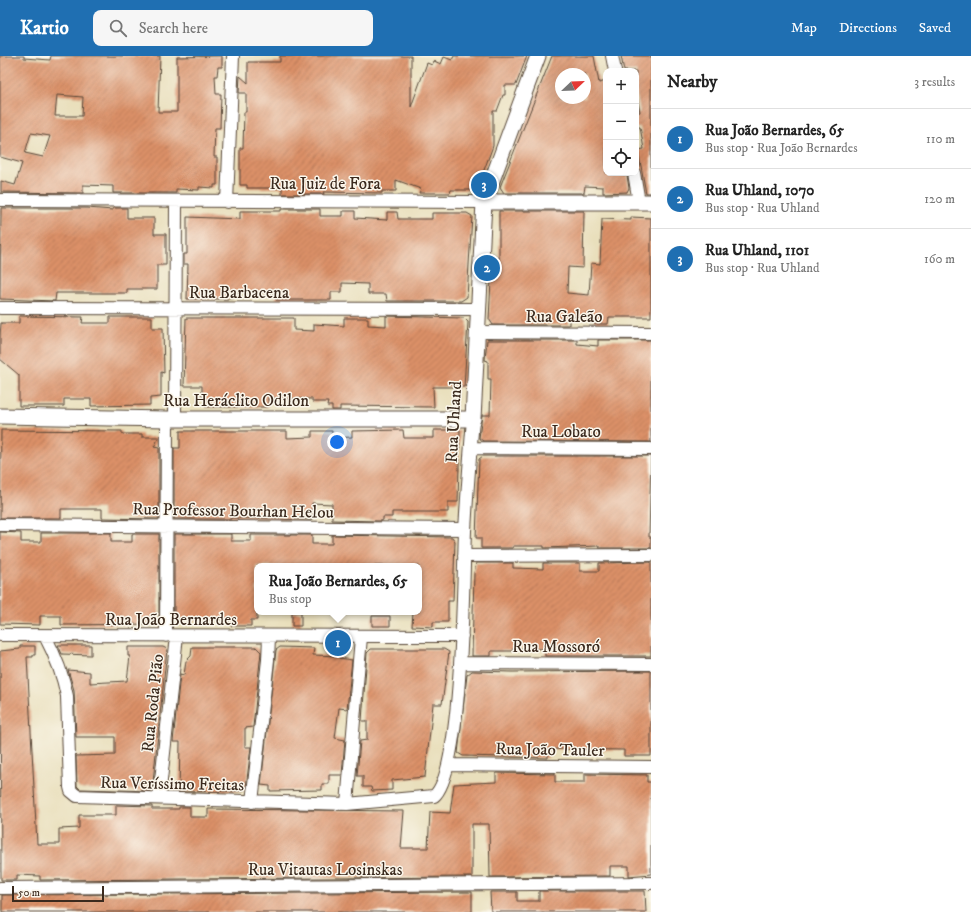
<!DOCTYPE html>
<html lang="en">
<head>
<meta charset="utf-8">
<style>
	:root { --surface:#fff; --page:#f6f6f6; --text:#222; --muted:#767676; --line:#e0e0e0; --accent:#1f6fb2 }
	body { margin:0; font-family:"IM FELL DW Pica",serif; background:var(--page); color:var(--text) }
	.controls { position:absolute; right:12px; top:12px; display:grid; overflow:hidden; border-radius:8px; box-shadow:0 4px 16px #0002 }
	.controls button { width:36px; height:36px; display:grid; place-items:center; padding:0; border:0; border-bottom:1px solid var(--line); background:var(--surface); color:var(--text); font:20px sans-serif }
	.compass { position:absolute; left:555px; top:12px; width:36px; height:36px; border-radius:50%; background:var(--surface); box-shadow:0 4px 16px #0002; rotate:67deg }
	.scale { position:absolute; left:12px; bottom:10px; width:92px; box-sizing:border-box; padding-left:4px; border:2px solid #3b2a1e; border-top:0; font-size:11px; line-height:14px; white-space:nowrap; color:#3b2a1e; -webkit-text-stroke:3px #fbf7ec; paint-order:stroke }
	.you { position:absolute; left:337px; top:386px; width:14px; height:14px; margin:-10px; border:3px solid #fff; border-radius:50%; background:#1a73e8; box-shadow:0 0 0 6px #1a73e833 }
	.badge { display:grid; place-items:center; width:26px; height:26px; border-radius:50%; background:var(--accent); color:#fff; font-size:13px; font-weight:700 }
	.pin { position:absolute; translate:-50% -50%; border:2px solid #fff; box-shadow:0 1px 4px #0006 }
	.popup { position:absolute; left:254px; top:507px; width:168px; height:52px; box-sizing:border-box; display:grid; place-content:center; border-radius:8px; background:var(--surface); filter:drop-shadow(0 1px 3px #0005); font-size:13px; white-space:nowrap; color:var(--muted) }
	.popup b { font-size:15px; color:var(--text) }
	.popup::after { content:''; position:absolute; left:50%; top:100%; margin-left:-8px; border:8px solid transparent; border-top-color:var(--surface) }
	.list { margin:0; padding:0; list-style:none }
	h2 { display:flex; justify-content:space-between; align-items:center; height:52px; margin:0; padding:0 16px; font-size:17px }
	h2 small { font-size:13px; font-weight:400; color:var(--muted) }
	.list li { display:grid; grid-template-columns:26px 1fr auto; gap:12px; align-items:center; box-sizing:border-box; height:60px; padding:0 16px; border-top:1px solid var(--line) }
	.list b { display:block; font-size:15px; white-space:nowrap }
	.list p { margin:0; font-size:13px; white-space:nowrap; color:var(--muted) }
	.list em { font-size:13px; font-style:normal; color:var(--muted) }
	.icon { flex:none; width:22px; height:22px; fill:none; stroke:currentColor; stroke-width:2; stroke-linecap:round; stroke-linejoin:round }
	.map { position:relative; flex:none; width:651px; height:856px; overflow:hidden }
	header { display:flex; align-items:center; gap:24px; box-sizing:border-box; height:56px; padding:0 20px; background:var(--accent); color:#fff }
	header strong { font-size:19px }
	nav { display:flex; gap:22px; margin-inline-start:auto; font-size:14px }
	.search { width:280px; height:36px; background:var(--page); display:flex; align-items:center; gap:10px; box-sizing:border-box; padding:0 14px; border-radius:8px; color:var(--muted); font-size:15px }
	main { display:flex }
	aside { flex:1; background:var(--surface) }
	.map>svg:first-child { display:block }
	.building { fill:url(#building-hatch); fill-rule:evenodd }
	.lines { fill:none; stroke-linecap:round; stroke-linejoin:round }
	.minor-casing { stroke:#554536; stroke-width:14 }
	.tertiary-casing { stroke:#554536; stroke-width:17 }
	.minor { stroke:#fff; stroke-width:12 }
	.tertiary { stroke:#fff; stroke-width:15 }
	.labels { text-anchor:middle; stroke-width:3; stroke-linejoin:round; paint-order:stroke }
	.street-label { font-size:17px; fill:#3b2a1e; stroke:#fbf7ec }
</style>
</head>
<body>
<header>
<strong>Kartio</strong>
<div class="search"><svg class="icon" aria-label="search" viewBox="0 0 24 24"><circle cx="10" cy="10" r="6"/><path d="M15 15l6 6"/></svg>Search here</div>
<nav><a>Map</a><a>Directions</a><a>Saved</a></nav>
</header>
<main>
<div class="map">
<svg width="651" height="856" viewBox="0 0 651 856">
	<defs>
		<pattern id="building-hatch" width="6" height="6" patternUnits="userSpaceOnUse"><rect width="6" height="6" fill="#db9068"/><path d="M-1 1l2-2M0 6l6-6M5 7l2-2" fill="none" stroke="#b37655"/></pattern>
	</defs>
	<rect width="100%" height="100%" fill="#fbf7ec"/>
	<filter id="ink" filterUnits="userSpaceOnUse"><feTurbulence type="fractalNoise" baseFrequency=".025" numOctaves="2"/><feDisplacementMap in="SourceGraphic" scale="8" xChannelSelector="R" yChannelSelector="G"/><feConvolveMatrix kernelMatrix="1 2 1 2 8 2 1 2 1" color-interpolation-filters="sRGB"/></filter>
	<filter id="wash" filterUnits="userSpaceOnUse"><feTurbulence type="fractalNoise" baseFrequency=".012" numOctaves="4" result="noise"/><feDisplacementMap in="SourceGraphic" scale="16" xChannelSelector="R" yChannelSelector="G"/><feGaussianBlur stdDeviation="0.9" result="paint"/><feColorMatrix in="noise" values="0 0 0 0 0 0 0 0 0 0 0 0 0 0 0 0 0 1.4 0 .05"/><feComposite in="paint" operator="in"/></filter>
	<g filter="url(#wash)">
		<rect width="100%" height="100%" fill="#e9dfbc"/>
		<g id="blocks">
			<path class="building" d="M0 0H24V2L50 4 51 0H160L158 56H177V1L222 0V11H218L217 20H215L216 38H221L220 72H215L214 101H217V129H214V132L199 131V134L176 133V137H113V130L83 129V137L1 136V125L15 129 22 107 0 101ZM57 39 83 41 82 60H55ZM31 77 50 80 43 101 25 97Z
				M280 0H411V51L427 7 432 9 434 5 441 8 444 1 452 4 454 0H527L516 29H505V39H503L497 55H493V90L478 130 471 134H451L450 137H419L421 133 396 124V135H382V137L323 136 324 138H282V132H247V129H240V92H243L244 56H246V37H239L240 20 248 27V6H280Z
				M552 0H594L599 27 606 25V117H623V119H627L629 132 627 136 603 137V131L585 130 584 137H504L500 131ZM561 18H585V42H561Z
				M621 0H651V137H646L638 94 644 93 640 71H636V57L640 56 636 35V15H624Z
				M1 152H87L113 154V152H127V162H154V178H166V209H157V233H127V237H56L55 245 0 243Z
				M281 153H320V160H343V155H355V162L387 164V156H397L398 163H432V157H467L472 160 467 241 461 245H387L386 238H368V228L342 227V236H331V244H276V237L248 236H233V243H187L188 208H184V198H187V161L240 163V155H281Z
				M499 155H584L583 212 568 211 567 237 589 239 591 207 600 208 602 163 631 164V161L651 162V261H609L608 268H594V262L569 260V269H493L489 263 492 204H499Z
				M19 260 83 261 82 267H110V261H152V272H163L164 317 161 316V341L150 342V349L91 350V343H64V350H19V319L0 303V280L1 267H19Z
				M386 260 464 262 468 266 464 331H433L434 351 340 350V354H332V350H327L328 346H312V343L268 342V351H205V341H202V330H184L186 262H294V274L314 275V268L344 270V262H368V269L386 270Z
				M487 284H577V288L598 290V284H651V386L483 385 479 382 482 359H490L491 323H488V305L485 304Z
				M1 374 122 375V378H142V381H159L154 391 159 392V463L102 462V453H61V462H0Z
				M403 374 404 382H434V374H460L458 446H448V456H392V461H383V464L380 465 332 464V448L312 447V464L231 462V463H174V392H180V375H287V382L312 381V375H332V382L352 381V375Z
				M483 400H651L649 481H651V492H599V490L544 492V490H513V492H481V482H476L479 403Z
				M0 476 21 477V486H41V477H111V486H132V478H159V568L61 569V560H40V569L0 568Z
				M174 478H231V485H251V479H312V488H332V479L452 481 455 485 453 545H448V566H433V571L412 570 413 556H419V510H257V564H251V570H231L230 564 174 563Z
				M651 506V600H545V593L513 592V595H491V600H472L474 517 476 507H513V512L543 513V507H580V515H599V507Z
				M292 556H301V570H292Z
				M372 560H390V570H372Z
				M58 589H91V599L62 598Z
				M20 590H35V599H33V601H27L37 788H59V773L79 772V759H116V749L152 750V753H179V751H190V761H208V753L404 755 401 792H428L430 756 450 757 454 728 496 726V717L555 718V726H585V718L647 719V726H651V818L629 820V810H610V820L490 821 489 768H472V821L40 824V820L17 819V824H1L0 595 20 593Z
				M128 591H163L167 593 152 735 80 733 77 730 76 700 115 699V681H76L74 634 68 614 90 616V627L127 625 130 600H128Z
				M192 591H256L261 596 253 671 245 672V691H251L246 732 243 735 179 736 180 686H173L180 618 184 619 186 605 191 600Z
				M280 591 314 592 313 599 339 600V602L352 604 347 653 339 652 335 682 345 684 342 719H329V728H322V734L270 735V730L261 729 276 594Z
				M371 593H444L449 596 442 648H433L425 721 392 724V734L372 735 371 731H363V720H357L360 685 367 684V665H362L367 597Z
				M472 615 512 616 651 615V700H624V694L548 693V702L463 700 458 697 467 619Z
				M539 835H645L646 856H491L490 836H517V845H539Z
				M472 836V856H2V839Z"/>
		</g>
	</g>
	<g filter="url(#ink)">
		<use href="#blocks" fill-opacity="0" stroke="#554536" stroke-width="1"/>
		<g class="lines">
			<g class="minor-casing">
				<path id="minor" d="M612 0 615 15
					M634 117 639 146
					M0 144 484 146
					M227 146 233 0
					M0 252 477 253
					M477 276 651 277
					M175 363 176 146
					M471 392 651 393
					M0 469 465 473
					M464 500 651 499
					M0 579 462 580
					M45 580C55 599 63 619 67 640L70 731 71 735 77 740 347 748 434 740C463 716 463 520 465 475 467 437 470 400 473 363
					M166 580 167 363
					M461 607 651 608
					M449 709 651 711
					M159 742 177 580
					M252 746 268 604 269 581
					M347 748 361 581
					M0 832 651 827"/>
			</g>
			<g class="tertiary-casing">
				<path id="tertiary" d="M484 146H651
					M0 360 167 363H473L484 146 538 0"/>
			</g>
			<use href="#minor" class="minor"/>
			<use href="#tertiary" class="tertiary"/>
		</g>
	</g>
	<g class="labels">
		<g class="street-label">
			<text x="325" y="133">Rua Juiz de Fora</text>
			<text x="239" y="242">Rua Barbacena</text>
			<text x="564" y="266">Rua Galeão</text>
			<text x="236" y="350">Rua Heráclito Odilon</text>
			<text transform="translate(453 366) rotate(-87)" y="6">Rua Uhland</text>
			<text x="561" y="381">Rua Lobato</text>
			<text transform="translate(233 454) rotate(1)" y="6">Rua Professor Bourhan Helou</text>
			<text x="171" y="569">Rua João Bernardes</text>
			<text x="556" y="596">Rua Mossoró</text>
			<text transform="translate(152 647) rotate(-84)" y="6">Rua Roda Pião</text>
			<text transform="translate(550 693) rotate(1)" y="6">Rua João Tauler</text>
			<text transform="translate(172 727) rotate(1)" y="6">Rua Veríssimo Freitas</text>
			<text x="325" y="819">Rua Vitautas Losinskas</text>
		</g>
	</g>
</svg>
<div class="controls">
<button>+</button>
<button>−</button>
<button><svg class="icon" aria-label="locate" viewBox="0 0 24 24"><circle cx="12" cy="12" r="6"/><path d="M12 2v4M12 18v4M2 12h4M18 12h4"/></svg></button>
</div>
<svg class="compass" viewBox="-18 -18 36 36"><path d="M0-13l5 13h-10z" fill="#e53935"/><path d="M0 13l5-13h-10z" fill="#767676"/></svg>
<div class="scale">50 m</div>
<div class="you"></div>
<div class="pin badge" style="left:338px;top:587px">1</div>
<div class="popup"><b>Rua João Bernardes, 65</b>Bus stop</div>
<div class="pin badge" style="left:487px;top:212px">2</div>
<div class="pin badge" style="left:484px;top:129px">3</div>
</div>
<aside>
<h2>Nearby<small>3 results</small></h2>
<ul class="list">
<li><span class="badge">1</span><div><b>Rua João Bernardes, 65</b><p>Bus stop · Rua João Bernardes</p></div><em>110 m</em></li>
<li><span class="badge">2</span><div><b>Rua Uhland, 1070</b><p>Bus stop · Rua Uhland</p></div><em>120 m</em></li>
<li><span class="badge">3</span><div><b>Rua Uhland, 1101</b><p>Bus stop · Rua Uhland</p></div><em>160 m</em></li>
</ul>
</aside>
</main>
</body>
</html>
